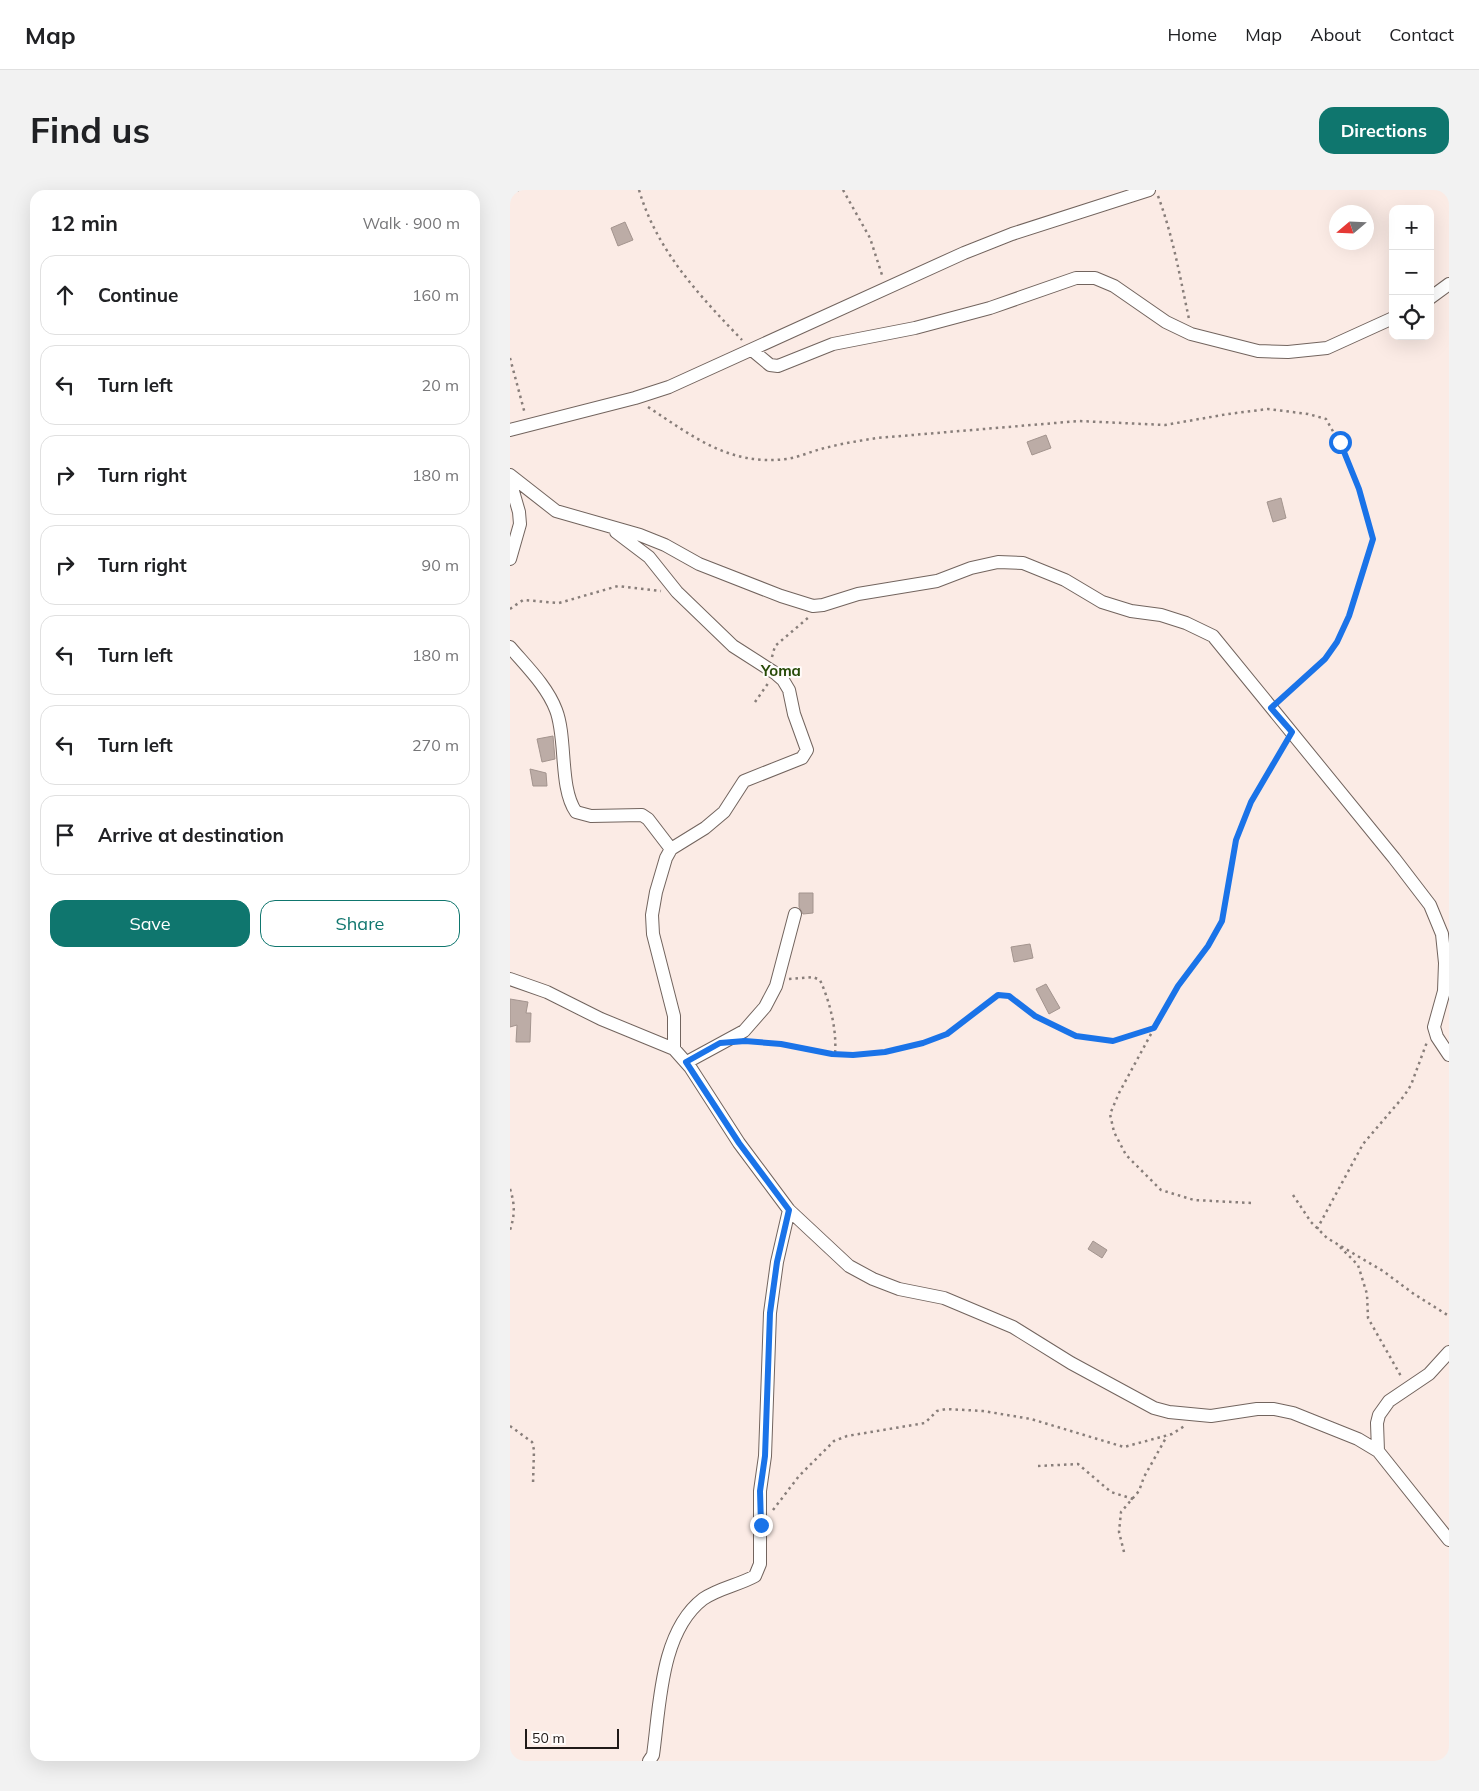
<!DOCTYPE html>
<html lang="en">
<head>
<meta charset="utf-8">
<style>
	:root { --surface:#fff; --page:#f2f2f2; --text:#202124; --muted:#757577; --line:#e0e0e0; --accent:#0f766e }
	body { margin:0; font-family:Mulish,sans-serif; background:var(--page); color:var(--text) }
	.controls { position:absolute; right:15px; top:15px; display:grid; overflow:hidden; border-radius:10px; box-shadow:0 5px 20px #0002 }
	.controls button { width:45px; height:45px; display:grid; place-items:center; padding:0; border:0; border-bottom:1px solid var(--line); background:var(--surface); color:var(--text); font:25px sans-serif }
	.compass { position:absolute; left:819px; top:15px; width:45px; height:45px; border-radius:50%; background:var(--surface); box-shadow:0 5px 20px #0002; rotate:251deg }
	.scale { position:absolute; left:15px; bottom:12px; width:94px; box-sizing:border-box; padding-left:5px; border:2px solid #201a18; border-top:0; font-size:14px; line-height:18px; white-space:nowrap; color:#201a18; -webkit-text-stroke:4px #fffbfa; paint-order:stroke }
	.stop { position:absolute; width:15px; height:15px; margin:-11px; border:4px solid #1a73e8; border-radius:50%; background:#fff }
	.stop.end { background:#1a73e8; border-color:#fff; box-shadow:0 1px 5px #0008 }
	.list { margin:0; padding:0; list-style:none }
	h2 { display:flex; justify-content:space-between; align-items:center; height:65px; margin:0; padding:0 20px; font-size:21px }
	h2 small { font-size:16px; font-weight:400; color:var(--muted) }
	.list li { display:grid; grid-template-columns:32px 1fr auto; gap:15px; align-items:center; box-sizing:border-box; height:80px; margin:0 10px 10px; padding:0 10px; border:1px solid var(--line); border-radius:15px }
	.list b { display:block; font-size:19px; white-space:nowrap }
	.list em { font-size:16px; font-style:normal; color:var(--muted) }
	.actions { display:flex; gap:10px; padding:15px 20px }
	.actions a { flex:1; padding:11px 0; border:1px solid var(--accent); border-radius:15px; text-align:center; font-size:18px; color:var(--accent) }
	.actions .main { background:var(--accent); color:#fff }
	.icon { flex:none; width:28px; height:28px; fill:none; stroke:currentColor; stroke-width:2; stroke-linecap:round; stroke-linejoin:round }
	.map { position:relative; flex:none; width:939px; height:1571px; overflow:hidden; border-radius:15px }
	header { display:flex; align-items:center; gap:30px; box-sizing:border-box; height:70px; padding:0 25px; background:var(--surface); border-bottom:1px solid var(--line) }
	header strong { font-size:24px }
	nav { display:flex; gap:28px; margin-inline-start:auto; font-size:18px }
	.intro { display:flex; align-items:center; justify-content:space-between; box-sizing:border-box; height:120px; padding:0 30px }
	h1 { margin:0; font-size:35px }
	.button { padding:12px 22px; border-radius:15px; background:var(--accent); color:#fff; font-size:18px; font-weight:700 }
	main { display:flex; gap:30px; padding:0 30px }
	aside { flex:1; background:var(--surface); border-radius:15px; box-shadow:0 5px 20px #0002 }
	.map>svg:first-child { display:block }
	.building { fill:#bcaca6; stroke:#a3948e }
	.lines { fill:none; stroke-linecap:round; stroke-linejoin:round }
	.street-casing { stroke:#72645e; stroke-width:14 }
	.path { stroke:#887e7a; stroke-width:2.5; stroke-dasharray:2.5 4; stroke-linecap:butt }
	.street { stroke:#fff; stroke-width:12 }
	.route { stroke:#1a73e8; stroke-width:6 }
	.labels { text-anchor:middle; stroke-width:4; stroke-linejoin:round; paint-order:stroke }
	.quarter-label { font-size:15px; font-weight:bold; fill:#264906; stroke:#fffbfa }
</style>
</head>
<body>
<header>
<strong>Map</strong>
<nav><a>Home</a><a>Map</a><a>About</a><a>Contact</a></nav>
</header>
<div class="intro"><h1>Find us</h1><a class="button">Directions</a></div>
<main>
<aside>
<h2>12 min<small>Walk · 900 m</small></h2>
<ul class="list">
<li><svg class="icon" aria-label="ahead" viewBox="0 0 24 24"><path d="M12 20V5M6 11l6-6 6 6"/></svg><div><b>Continue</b></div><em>160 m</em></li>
<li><svg class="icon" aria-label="left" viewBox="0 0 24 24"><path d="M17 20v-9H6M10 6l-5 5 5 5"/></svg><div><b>Turn left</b></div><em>20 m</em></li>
<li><svg class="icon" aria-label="right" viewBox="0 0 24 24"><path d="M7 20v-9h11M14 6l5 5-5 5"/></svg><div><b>Turn right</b></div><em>180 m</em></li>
<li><svg class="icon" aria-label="right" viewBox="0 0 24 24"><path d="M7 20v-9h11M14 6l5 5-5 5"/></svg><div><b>Turn right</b></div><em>90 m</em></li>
<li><svg class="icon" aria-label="left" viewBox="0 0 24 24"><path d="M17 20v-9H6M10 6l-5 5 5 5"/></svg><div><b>Turn left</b></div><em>180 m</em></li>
<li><svg class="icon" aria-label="left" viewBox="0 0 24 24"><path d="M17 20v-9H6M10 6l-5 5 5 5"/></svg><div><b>Turn left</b></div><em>270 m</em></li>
<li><svg class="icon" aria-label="arrive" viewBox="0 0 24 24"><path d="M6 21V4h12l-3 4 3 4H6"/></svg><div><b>Arrive at destination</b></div></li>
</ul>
<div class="actions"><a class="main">Save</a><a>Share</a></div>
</aside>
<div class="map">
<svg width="939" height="1571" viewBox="0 0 939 1571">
	<rect width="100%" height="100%" fill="#fbebe5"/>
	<path class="building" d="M115 32 123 50 108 56 101 38Z
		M536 245 541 258 522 265 517 252Z
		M771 308 776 328 763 332 757 312Z
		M43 546 45 569 32 572 27 549Z
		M20 579 36 583 37 596H23Z
		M289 703H303V723L293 724 289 717Z
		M520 754 523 768 504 772 501 757Z
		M536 794 550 818 539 824 526 799Z
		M0 809 18 812 16 823H21L20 852H6L7 835 0 837Z
		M583 1051 597 1060 592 1068 578 1059Z"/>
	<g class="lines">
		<g class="street-casing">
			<path id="street" d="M920 108 939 94
				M242 160 260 175 268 176 323 154 405 138 480 118 566 88H585L604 96 656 132 681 144 748 161 778 162 817 158 883 128
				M0 240 125 208 159 197 454 63 502 44 639 0
				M0 285 46 321 130 345 155 355 189 374 271 406 303 416 313 415 348 404 427 391 461 378 488 372 513 373 555 390 592 412 621 421 651 425 676 433 703 446 884 668 920 715 932 744 935 773 934 801 924 837 927 847 939 865
				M0 291 9 322 10 334 0 369
				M106 342 139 367 167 402 223 456 265 483 273 490 279 500 284 524 297 560 292 568 234 591 214 622 195 638 161 659 156 668 146 702 142 725 143 744 164 826V859
				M0 457C16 476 37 496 46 520 57 548 49 598 66 622L81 626 132 625 138 629 161 659
				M0 789 37 802 91 829 164 859 180 877 229 953 279 1020 339 1076 363 1089 389 1099 434 1108 503 1137 561 1173 644 1218 659 1222 701 1226 747 1219H764L783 1223 848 1249 868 1261 939 1350
				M177 872 234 841 255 817 266 796 285 724
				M868 1261 867 1233 869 1225 879 1211 919 1184 939 1162
				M139 1571 143 1565C150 1516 150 1442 193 1409 209 1398 229 1395 245 1386L250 1374V1301L255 1266 260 1123 267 1072 279 1020"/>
		</g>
		<path class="path" d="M129 0C147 61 189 105 232 150
			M333 0 360 48 373 88
			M0 2 9 0
			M648 6C663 46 670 87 679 129
			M0 168 15 224
			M138 217C184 247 219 276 277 269 289 267 300 262 311 259 329 254 348 251 367 248L569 231 655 235 718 224 758 219 798 224 816 229 829 252 849 299 863 349 839 427 827 452 815 469 770 511
			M0 419 13 410 49 413 108 396 151 401
			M262 467 265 456 299 427
			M245 512 259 492
			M279 789 303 787 310 790C320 812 327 840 325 864
			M238 852 271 854 322 864 343 865 375 862 413 853 437 844 489 805 499 806 525 826 566 846 603 851 644 838
			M0 999C5 1014 5 1025 0 1040
			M783 1005 801 1032 817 1048 873 1081 904 1104 939 1126
			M741 1013 684 1010 651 1000 616 965 604 942 600 924 609 903 667 796 698 756 712 731 726 650 741 612 776 552
			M807 1039 853 954 894 906 901 895 917 852
			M830 1057 848 1075 857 1104 858 1128 892 1188
			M0 1236 22 1252 24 1260 23 1294
			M528 1276 568 1274 601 1302 623 1309
			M263 1320 289 1286 324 1251 337 1246 415 1233 427 1221 436 1219 473 1221 521 1229 614 1257 662 1244 676 1235
			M614 1362 609 1342 611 1322 629 1301 634 1287 657 1246"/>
		<use href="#street" class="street"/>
	</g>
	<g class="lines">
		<path class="route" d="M251 1335 250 1301 255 1266 260 1123 267 1072 279 1020 229 953 176 872 210 853 235 851 271 854 322 864 343 865 375 862 413 853 437 844 488 805 499 806 525 826 566 846 603 851 644 838 668 796 698 756 712 731 726 650 741 612 782 542 761 518 815 469 827 452 839 426 863 349 849 299 830 252"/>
	</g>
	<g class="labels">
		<g class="quarter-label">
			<text x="271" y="486">Yoma</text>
		</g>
	</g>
</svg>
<div class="controls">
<button>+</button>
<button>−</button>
<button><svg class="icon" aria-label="locate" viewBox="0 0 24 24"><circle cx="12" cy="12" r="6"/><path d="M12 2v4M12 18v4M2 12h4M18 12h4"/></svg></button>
</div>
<svg class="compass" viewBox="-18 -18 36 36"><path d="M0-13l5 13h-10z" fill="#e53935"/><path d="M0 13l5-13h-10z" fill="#757577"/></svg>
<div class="scale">50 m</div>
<div class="stop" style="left:830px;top:252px"></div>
<div class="stop end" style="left:251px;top:1335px"></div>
</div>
</main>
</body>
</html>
